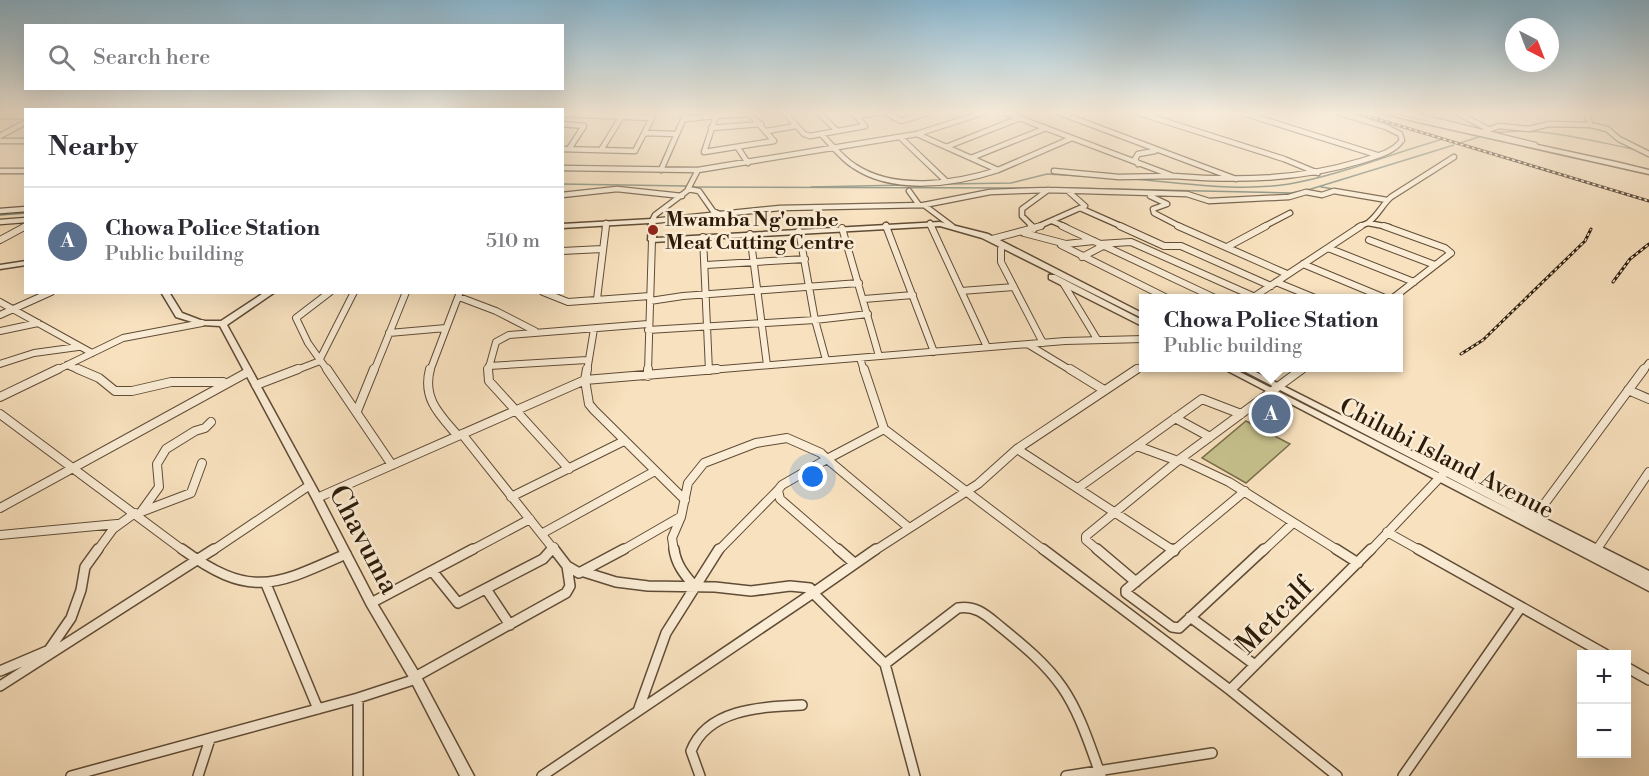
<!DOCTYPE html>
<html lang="en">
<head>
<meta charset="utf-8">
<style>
	:root { --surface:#fff; --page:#f2f2f3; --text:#2b2b33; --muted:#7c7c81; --line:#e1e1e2; --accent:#8f2418 }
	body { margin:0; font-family:"Libre Bodoni",serif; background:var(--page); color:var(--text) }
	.controls { position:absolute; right:18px; bottom:18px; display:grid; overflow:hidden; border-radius:0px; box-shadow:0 6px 24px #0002 }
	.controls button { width:54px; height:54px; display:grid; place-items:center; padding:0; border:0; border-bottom:2px solid var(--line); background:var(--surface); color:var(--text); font:30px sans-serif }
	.compass { position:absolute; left:1505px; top:18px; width:54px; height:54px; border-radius:50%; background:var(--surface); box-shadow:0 6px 24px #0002; rotate:138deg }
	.you { position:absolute; left:813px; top:477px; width:21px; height:21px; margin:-15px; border:4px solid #fff; border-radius:50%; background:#1a73e8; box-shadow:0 0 0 9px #1a73e833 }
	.badge { display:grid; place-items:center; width:39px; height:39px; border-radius:50%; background:var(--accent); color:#fff; font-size:20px; font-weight:700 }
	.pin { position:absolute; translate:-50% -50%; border:3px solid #fff; box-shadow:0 2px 6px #0006 }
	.popup { position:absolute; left:1139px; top:294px; width:264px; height:78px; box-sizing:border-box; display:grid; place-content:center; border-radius:0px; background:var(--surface); filter:drop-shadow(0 2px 4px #0005); font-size:20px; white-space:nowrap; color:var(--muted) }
	.popup b { font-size:22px; color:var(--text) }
	.popup::after { content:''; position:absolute; left:50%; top:100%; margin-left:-12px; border:12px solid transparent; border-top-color:var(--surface) }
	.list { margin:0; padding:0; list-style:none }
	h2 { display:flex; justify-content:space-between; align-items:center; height:78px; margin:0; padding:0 24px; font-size:26px }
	h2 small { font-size:20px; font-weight:400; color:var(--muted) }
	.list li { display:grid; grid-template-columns:39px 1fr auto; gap:18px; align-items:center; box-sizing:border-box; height:108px; padding:0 24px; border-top:2px solid var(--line) }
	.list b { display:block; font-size:22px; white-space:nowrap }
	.list p { margin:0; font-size:20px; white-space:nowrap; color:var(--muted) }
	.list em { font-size:20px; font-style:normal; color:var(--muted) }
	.icon { flex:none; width:33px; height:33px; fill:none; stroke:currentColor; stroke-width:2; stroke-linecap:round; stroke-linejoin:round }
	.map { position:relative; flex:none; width:1649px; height:776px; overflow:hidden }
	.search { position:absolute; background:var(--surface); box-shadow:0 6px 24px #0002; left:24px; top:24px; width:540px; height:66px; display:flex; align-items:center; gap:15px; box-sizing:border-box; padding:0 21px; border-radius:0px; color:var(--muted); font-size:22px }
	.panel { position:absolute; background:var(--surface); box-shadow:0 6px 24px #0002; left:24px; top:108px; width:540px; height:186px; border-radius:0px }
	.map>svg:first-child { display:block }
	.green { fill:#c5c08c; stroke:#796e4a; stroke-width:1.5 }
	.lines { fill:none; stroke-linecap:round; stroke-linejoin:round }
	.stream { stroke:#707d6d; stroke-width:1.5 }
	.minor-far3-casing { stroke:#604c36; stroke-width:7 }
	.minor-far2-casing { stroke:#604c36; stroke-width:8 }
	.minor-far1-casing { stroke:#604c36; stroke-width:10 }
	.minor-casing { stroke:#604c36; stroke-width:12 }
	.tertiary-casing { stroke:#604c36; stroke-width:3 }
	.minor-far3 { stroke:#faecd5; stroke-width:4.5 }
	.minor-far2 { stroke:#faecd5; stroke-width:6 }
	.minor-far1 { stroke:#faecd5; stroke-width:8 }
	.minor { stroke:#faecd5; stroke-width:9 }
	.tertiary { fill:#faecd5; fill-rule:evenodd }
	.rail-casing { stroke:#2d1b09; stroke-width:3 }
	.rail { stroke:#faecd5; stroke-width:1.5; stroke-dasharray:3; stroke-linecap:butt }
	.poi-dot { fill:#8f2418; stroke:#faecd5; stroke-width:2 }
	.labels { text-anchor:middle; stroke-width:5; stroke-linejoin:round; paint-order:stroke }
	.far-poi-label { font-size:20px; font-weight:bold; fill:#2d1b09; stroke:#faecd5; text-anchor:start }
	.street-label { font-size:24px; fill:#2d1b09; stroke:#faecd5 }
	.near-street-label { font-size:28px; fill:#2d1b09; stroke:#faecd5 }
</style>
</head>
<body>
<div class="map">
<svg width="1649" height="776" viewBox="0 0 1649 776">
	<rect width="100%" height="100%" fill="#f8e1be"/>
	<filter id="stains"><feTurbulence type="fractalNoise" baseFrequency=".00333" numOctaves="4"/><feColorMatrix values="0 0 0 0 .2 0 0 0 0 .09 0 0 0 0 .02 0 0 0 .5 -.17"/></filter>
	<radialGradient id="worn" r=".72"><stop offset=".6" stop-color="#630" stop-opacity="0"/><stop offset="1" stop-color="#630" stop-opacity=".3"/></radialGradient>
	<path class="green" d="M1246 421 1290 444 1246 483 1202 458Z"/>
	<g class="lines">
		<path class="stream" d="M1493 133C1540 126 1587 140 1633 149
			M1460 143 1479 137
			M1133 179C1185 183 1238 192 1289 184 1341 175 1390 154 1440 140
			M562 184 686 186
			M948 184 1011 183 1047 174 1080 176
			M691 187 1040 188
			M811 187 907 185
			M1321 187 1334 189
			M1066 188 1291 193 1311 189 1454 145
			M1359 193 1382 197
			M0 215 26 213"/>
		<g class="minor-far3-casing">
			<path id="minor-far3" d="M785 113 804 134 810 136 865 126 853 113
				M819 113 837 131
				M886 113 901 121 928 113
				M1060 113 1236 179
				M1139 113 1284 159 1318 173
				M1243 113 1377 155
				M1405 113 1535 145
				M1458 113 1488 129
				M1586 113 1591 125
				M562 114 652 118 635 151 562 149
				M750 114 774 141 704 152 716 116Z
				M0 116H26
				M856 116 878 113
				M684 119 716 116
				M562 124 584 126 569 149
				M711 128 761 124
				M767 131 796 126
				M1483 132 1499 126 1529 129 1549 124 1591 125 1607 129 1619 139 1649 154
				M645 133 677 134
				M821 134C832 145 841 158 854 166 894 193 955 184 998 170
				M917 134 998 170 1072 138 1006 113
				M0 136 26 122
				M900 137 946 181
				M0 141H26
				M946 147 1020 118
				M738 148 748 163
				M601 150 622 116
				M971 158 1046 128
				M1138 164 1135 159 1138 154 1155 151
				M562 168 698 170 917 134 982 113
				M661 170 686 113
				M0 171H26
				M1054 171 1119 177 1173 176 1072 138
				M1173 176C1238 181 1299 180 1361 161 1376 156 1393 153 1402 140L1400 134 1386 127 1340 113
				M688 189 699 191 713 211 721 215
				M909 191 919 205
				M1068 191 1085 206 1080 208
				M562 195 617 189 682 196
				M1150 196 1167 204 1153 209 1154 213 1181 227
				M924 205 952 226
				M0 211 26 209
				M652 221 780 208 924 205 990 192 1048 190 1187 194 1209 201 1289 197 1306 192 1322 195 1334 191 1387 200
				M652 221 655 215 687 191 698 170
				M1052 221 1066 227
				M0 222 26 220
				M1369 222C1379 214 1382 205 1391 197L1454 157
				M930 223 932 227
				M886 225 887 227
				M23 227 26 226
				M605 227 606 223
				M1033 227 1022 216V209L1048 190
				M1037 227 1080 208 1123 227
				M1263 227 1290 213
				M1358 227 1368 223 1389 227"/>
		</g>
		<g class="minor-far2-casing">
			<path id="minor-far2" d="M886 226 934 352
				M931 226 987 347
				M1031 226 1034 229
				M1062 226 1215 298
				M1120 226 1164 246H1181L1271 286
				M1178 226 1287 274
				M1384 226 1445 248 1451 253 1393 298
				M842 228 879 356
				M799 231 815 320 826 360
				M1024 233 1066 244 1094 241
				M750 234 767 365
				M703 237 709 371
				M992 239 1041 226
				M0 240 26 226
				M1369 240 1435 265
				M1099 244 1131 242 1255 297
				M1061 245 1167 298
				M1227 247 1266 226
				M1328 248 1414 282
				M1001 249V262L1043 343
				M562 251 602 249
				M1082 257 1103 246
				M1303 264 1385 298
				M706 265 805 259
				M1276 282 1315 298
				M1063 283 1097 339
				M961 291 1014 287
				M543 292 568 302 650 296
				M459 297 496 311 535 331
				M1252 298 1361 226
				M597 299 606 226
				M864 299 913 295
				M650 301 683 296 859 283
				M0 302 92 353
				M0 315 51 292
				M648 330 815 320 868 314
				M0 331 38 323
				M389 333 446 328
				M1029 345 1072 371
				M860 358 864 371
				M320 359 354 292
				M0 364 34 353 78 347
				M67 365 81 371
				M489 366 587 360
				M55 371 123 338 202 323
				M294 371 320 361
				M328 371 308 343 296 318 330 292
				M374 371 406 292
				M430 371 460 292
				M488 371 496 342 509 335 648 324
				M587 371 594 329
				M648 371 652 240
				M698 371 1065 341 1144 339
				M1135 371 1144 365
				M1300 371 1304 368
				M1643 371 1649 363"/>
		</g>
		<g class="minor-far1-casing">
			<path id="minor-far1" d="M78 369 99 378 115 391H132L171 382H223
				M327 369 392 465
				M430 369C422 399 440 415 458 436
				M488 369 489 381 569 469
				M864 369 884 429 1045 551
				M1070 369 1104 390
				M648 376V369
				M256 385 298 369
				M1628 390 1649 399
				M0 397 58 369
				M357 411 374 369
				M0 414 184 551
				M1175 418 1210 437
				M884 429 827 459 908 527
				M462 434 555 551
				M1137 446 1178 461
				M1017 449 1174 551
				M1180 459 1229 482 1339 551
				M1078 488 1202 399 1241 414
				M511 497 624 441
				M317 498 585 380 587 369
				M685 500 594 410 589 404 585 380 717 369
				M0 508 248 372
				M141 512 159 487 157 464 166 449 195 431 205 428 211 422
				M141 512 191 493 202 463
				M1534 518 1644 369
				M1387 532 1421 551
				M543 533 655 471
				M0 535 117 524
				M1597 549 1649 472
				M97 551 113 529 135 513
				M212 551 310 485
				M470 551 530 519
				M551 551 554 547
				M621 551 680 517
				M674 551 672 538 681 517 688 483 704 463 756 443 787 438 821 453 827 459 782 485 778 490 780 499 840 551
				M718 551 778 490
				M874 551 978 484 1017 449 1137 369
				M1099 551 1086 540V536L1180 459 1302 369
				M1173 551 1245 491
				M1263 551 1293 523
				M1370 551 1445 472"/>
		</g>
		<g class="minor-casing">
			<path id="minor" d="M182 549C251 600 276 585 346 554
				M554 549 567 566 579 573 624 549
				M674 549C676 565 685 575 695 587
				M838 549 854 563
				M876 549 813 593 885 664 915 776
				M1043 549 1230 690 1337 776
				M1097 549 1136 582
				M1171 549 1174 551
				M1175 549 1126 590V593L1172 627 1179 628 1264 549
				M1336 549 1358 563
				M1418 549 1605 654
				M433 572 458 603 543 559 552 549
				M266 584 318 709
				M486 589 510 625
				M371 603 473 549
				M1190 617 1255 665
				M49 650 71 618 81 590 85 567 98 549
				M885 664 958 608C978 605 988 617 1002 628 1024 646 1046 664 1062 687 1080 713 1090 746 1101 776
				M1626 667 1649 680
				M0 671 47 651
				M415 677 566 593 570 586 567 566
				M0 686 214 549
				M1230 690 1371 549
				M358 698V776
				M638 711 666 633 719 549
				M71 776 358 698 416 679
				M198 776 210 739
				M542 776 813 593 810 588 790 586 751 591 715 587 648 586 616 582 584 572
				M700 776 691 751C708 708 763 707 802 705
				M1066 776 1212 753
				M1403 776 1521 607"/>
		</g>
		<g class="tertiary-casing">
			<path id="tertiary" d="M1382 113H1390L1616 162 1649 170V174L1418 122Z
				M652 219 655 221 656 238 940 222 988 234 1144 314V319L982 238 940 226 652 242 648 240 649 223 562 228V224Z
				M26 261V265L0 269V265Z
				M1049 275H1055L1144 321V327L1049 279Z
				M161 292H169L182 313 203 321H221L265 292H275L227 325 322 498 375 600 419 673 474 776H460L411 681 367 606 312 498 220 326 202 325 176 317Z
				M1222 368H1232L1519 514 1238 368H1248L1649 571V591Z"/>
		</g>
		<use href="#minor-far3" class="minor-far3"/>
		<use href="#minor-far2" class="minor-far2"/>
		<use href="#minor-far1" class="minor-far1"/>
		<use href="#minor" class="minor"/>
		<use href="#tertiary" class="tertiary"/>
		<g class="rail-casing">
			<path id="rail" d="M1357 113 1649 201
				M1613 282 1630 259 1649 244
				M1461 354 1483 340 1585 241 1591 229"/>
		</g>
		<use href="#rail" class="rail"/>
	</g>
	<linearGradient id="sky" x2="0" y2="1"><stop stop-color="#8ab8d2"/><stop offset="0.51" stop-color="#fcf2e2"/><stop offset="1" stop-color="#fcf2e2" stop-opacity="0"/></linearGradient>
	<rect width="1649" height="221" fill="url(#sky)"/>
	<circle class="poi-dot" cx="653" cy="230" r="6"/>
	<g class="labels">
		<g class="far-poi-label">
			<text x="665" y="226">Mwamba Ng'ombe<tspan x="665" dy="23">Meat Cutting Centre</tspan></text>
		</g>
		<g class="street-label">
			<text transform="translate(1447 458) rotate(27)" y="8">Chilubi Island Avenue</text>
		</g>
		<g class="near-street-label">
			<text transform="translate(365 539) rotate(62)" y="10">Chavuma</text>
			<text transform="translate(1274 615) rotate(-45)" y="10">Metcalf</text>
		</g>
	</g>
	<rect width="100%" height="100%" filter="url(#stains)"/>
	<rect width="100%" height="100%" fill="url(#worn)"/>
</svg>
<div class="controls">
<button>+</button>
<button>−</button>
</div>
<svg class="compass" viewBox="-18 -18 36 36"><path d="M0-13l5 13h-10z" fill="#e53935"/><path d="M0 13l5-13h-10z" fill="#7c7c81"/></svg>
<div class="you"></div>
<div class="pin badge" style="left:1271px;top:414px;background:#5c6f8a">A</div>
<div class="popup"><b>Chowa Police Station</b>Public building</div>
<div class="search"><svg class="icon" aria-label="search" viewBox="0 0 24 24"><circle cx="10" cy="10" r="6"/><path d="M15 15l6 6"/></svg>Search here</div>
<section class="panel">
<h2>Nearby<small></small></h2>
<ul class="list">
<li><span class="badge" style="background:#5c6f8a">A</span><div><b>Chowa Police Station</b><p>Public building</p></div><em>510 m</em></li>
</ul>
</section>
</div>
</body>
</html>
